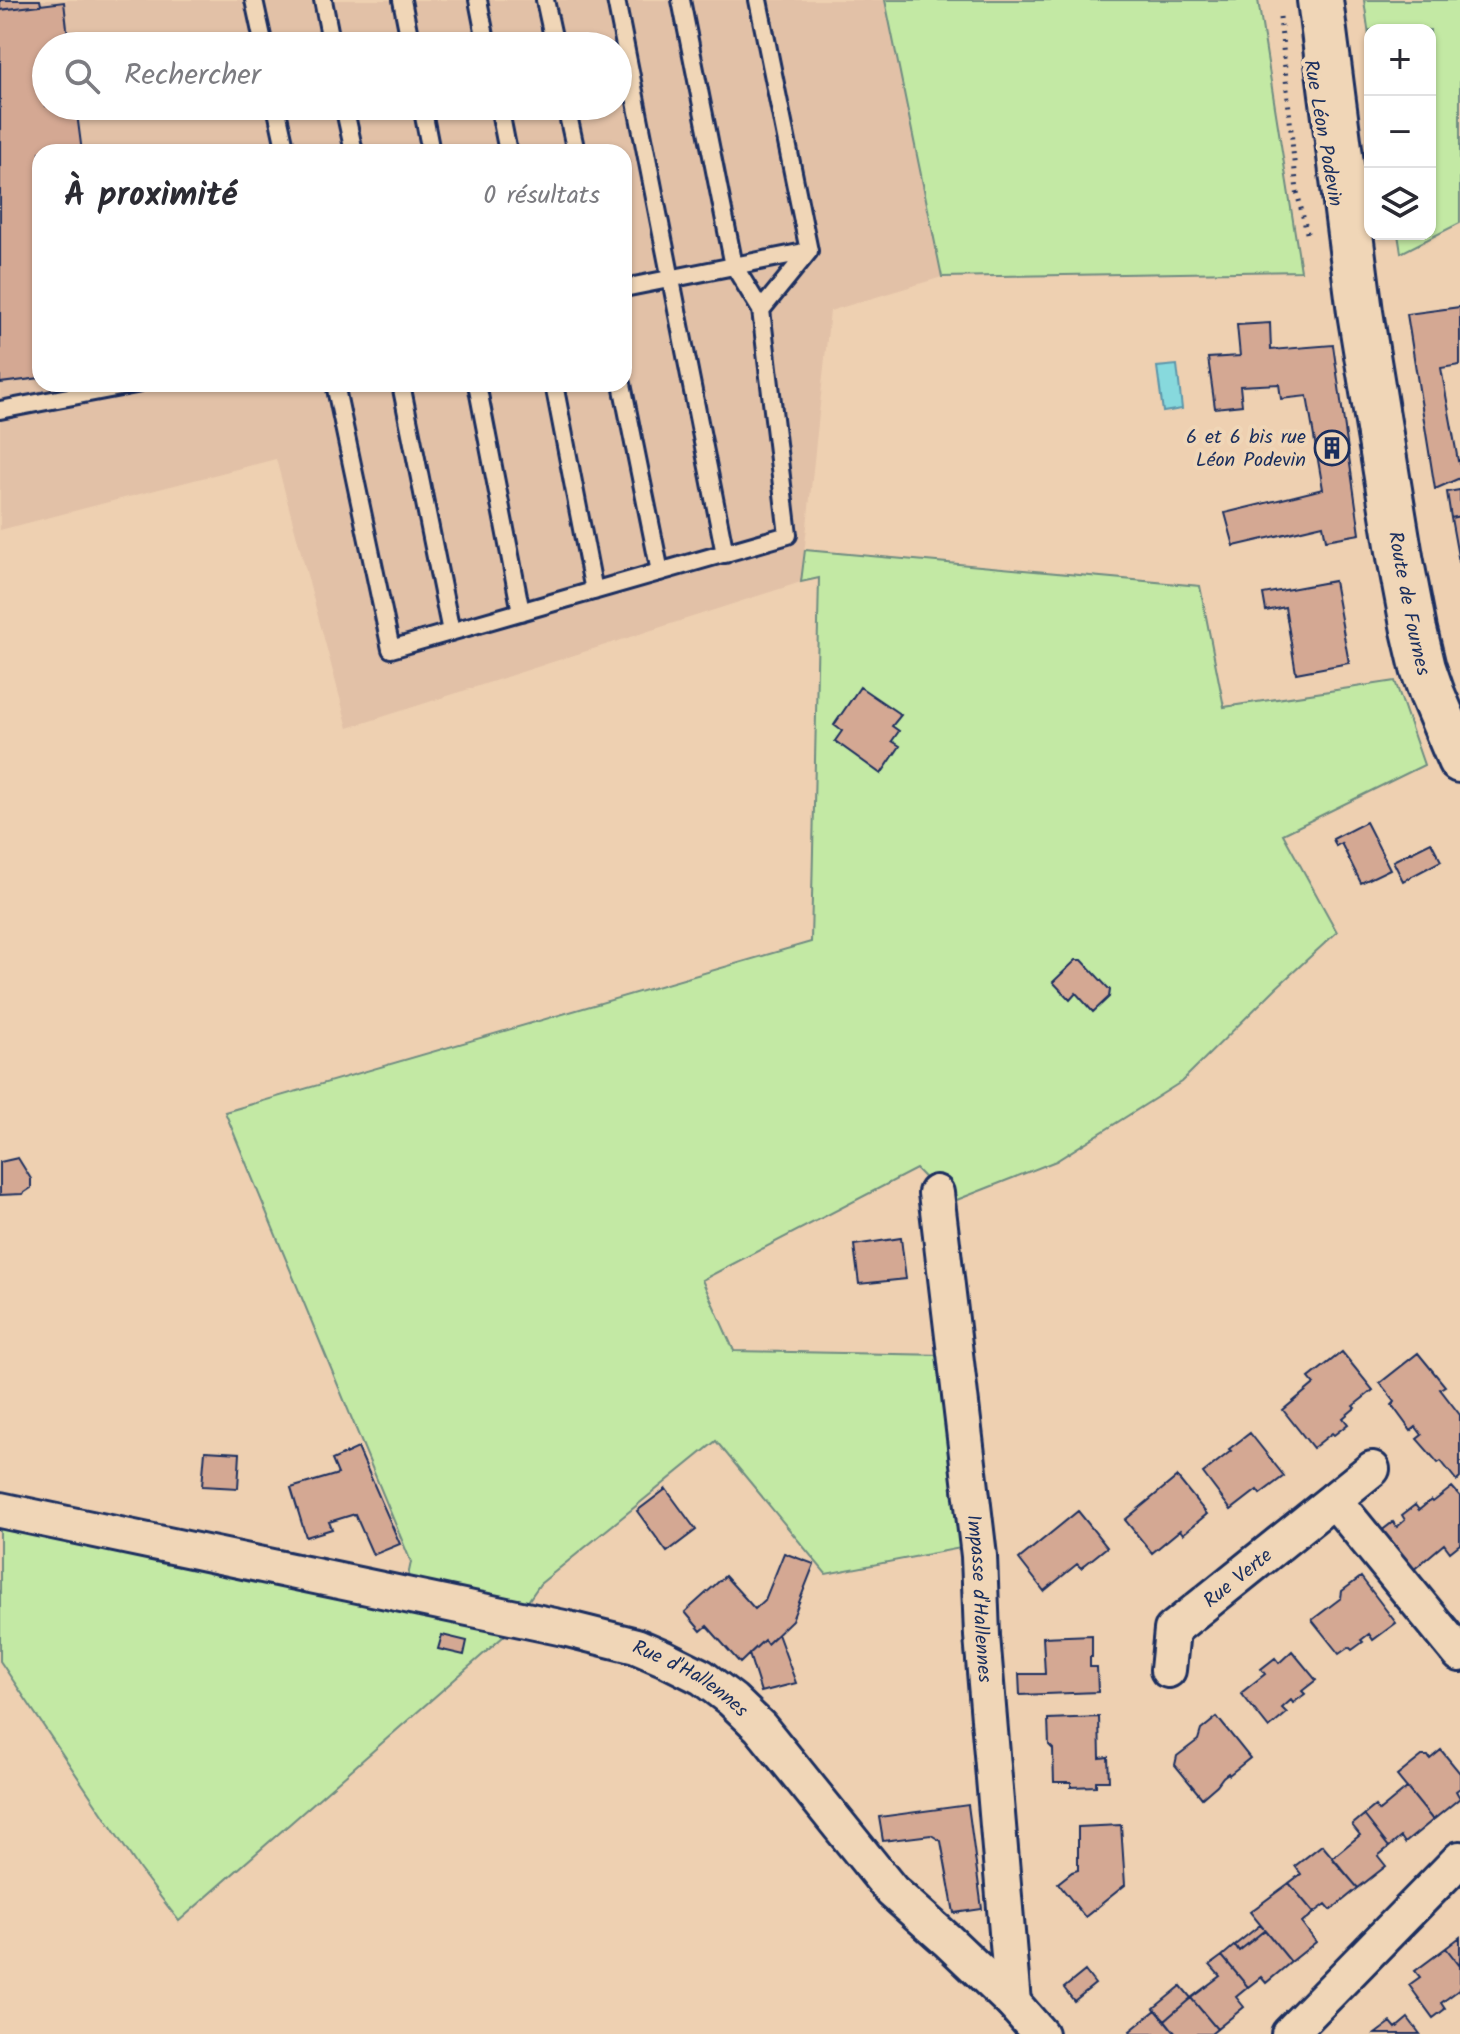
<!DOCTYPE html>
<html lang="fr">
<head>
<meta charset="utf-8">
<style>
	:root { --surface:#fff; --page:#f2f2f3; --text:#2b2b33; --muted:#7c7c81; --line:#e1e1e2 }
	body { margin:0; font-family:Kalam,sans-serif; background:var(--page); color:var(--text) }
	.controls { position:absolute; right:24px; top:24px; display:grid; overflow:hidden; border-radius:16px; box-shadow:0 2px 6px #0004 }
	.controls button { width:72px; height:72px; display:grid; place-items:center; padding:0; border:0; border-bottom:2px solid var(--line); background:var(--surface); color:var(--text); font:40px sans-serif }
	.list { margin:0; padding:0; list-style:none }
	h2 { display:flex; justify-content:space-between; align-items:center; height:104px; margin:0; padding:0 32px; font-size:34px }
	h2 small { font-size:26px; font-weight:400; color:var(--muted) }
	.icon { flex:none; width:44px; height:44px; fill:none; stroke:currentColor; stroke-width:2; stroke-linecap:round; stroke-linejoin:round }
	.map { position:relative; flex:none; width:1460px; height:2034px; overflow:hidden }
	.search { position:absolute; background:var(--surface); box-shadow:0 2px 6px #0004; left:32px; top:32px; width:600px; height:88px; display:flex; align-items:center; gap:20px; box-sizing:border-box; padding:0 28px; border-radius:44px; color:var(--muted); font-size:30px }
	.panel { position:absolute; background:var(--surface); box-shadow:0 2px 6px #0004; left:32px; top:144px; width:600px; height:248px; border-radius:24px }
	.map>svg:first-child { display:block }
	.built { fill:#e2c1a7 }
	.green { fill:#c3e9a4; stroke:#6f8c81; stroke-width:2 }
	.water { fill:#87d9dd; stroke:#5c95aa; stroke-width:2 }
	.building { fill:#d4a893; stroke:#1b2f5e; stroke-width:2 }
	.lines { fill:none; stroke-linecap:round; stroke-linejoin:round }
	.lane-casing { stroke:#1b2f5e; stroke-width:22 }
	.street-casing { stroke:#1b2f5e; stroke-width:40 }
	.secondary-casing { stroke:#1b2f5e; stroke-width:50 }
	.path { stroke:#1b2f5e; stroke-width:5; stroke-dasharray:2 6; stroke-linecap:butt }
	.lane { stroke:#f0d6b7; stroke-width:16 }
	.street { stroke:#f0d6b7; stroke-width:34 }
	.secondary { stroke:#f0d6b7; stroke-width:44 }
	.labels { text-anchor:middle; stroke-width:8; stroke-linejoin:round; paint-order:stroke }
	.street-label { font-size:20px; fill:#1b2f5e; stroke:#f0d6b7 }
	.poi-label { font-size:20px; fill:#1b2f5e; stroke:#f0d6b7; text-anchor:end }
</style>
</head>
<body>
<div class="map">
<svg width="1460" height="2034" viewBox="0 0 1460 2034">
	<rect width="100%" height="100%" fill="#eed0b1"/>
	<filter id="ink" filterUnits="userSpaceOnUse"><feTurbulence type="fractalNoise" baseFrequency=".0125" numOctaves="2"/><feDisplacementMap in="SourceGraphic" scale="16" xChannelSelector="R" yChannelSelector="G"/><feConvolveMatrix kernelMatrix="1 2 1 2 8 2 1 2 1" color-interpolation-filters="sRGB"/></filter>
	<g filter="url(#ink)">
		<path class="built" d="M40 0H885L942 277 830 311 801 582 348 728 276 459 0 530V383L40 378V384H624V152H82L76 106H618V46H69L64 3 41 5Z"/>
		<path class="green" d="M885 0H1258L1301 271 942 277Z
			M1364 0H1460V223L1401 253 1398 234H1430V30H1370V43Z
			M805 550 1200 586 1224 707 1395 681 1424 765 1283 834 1337 932 1276 988 1181 1082 1056 1161 949 1203 916 1169 702 1280 734 1351 945 1355 966 1547 826 1574 716 1441 540 1584 504 1636 179 1921 140 1870 0 1661V1522L401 1610 411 1562 225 1112 811 942 819 578 801 582Z"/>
		<path class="water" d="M1177 365 1182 409 1163 412 1157 367Z"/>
		<path class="building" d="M0 0H40L41 5 0 10Z
			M64 2 69 46H46V106H76L82 152H40V378L0 383V10Z
			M1460 307V365L1441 368 1458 461 1460 460V478L1435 489 1407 314Z
			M1270 323 1271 350 1333 345 1360 534 1326 540 1323 525 1234 546 1225 513 1323 489 1307 396 1281 399 1279 384 1240 386 1242 405 1215 408 1208 358 1240 356 1237 325Z
			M1460 490V516L1451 518 1447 492Z
			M1460 516V562H1459L1451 518Z
			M1334 581 1349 663 1296 673 1285 607 1266 611 1263 594Z
			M860 687 901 715 892 726 899 731 892 741 900 746 881 774 835 741 842 731 834 725Z
			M1366 822 1390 869 1361 883 1341 843 1336 846 1333 839Z
			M1431 842 1441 861 1403 881 1393 861Z
			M1076 960H1082L1110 990 1109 997 1093 1012 1076 993 1070 1000 1053 982Z
			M18 1158 31 1179V1188L22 1194 0 1195V1162Z
			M901 1238 906 1279 859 1284 854 1245Z
			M1342 1352 1373 1390 1353 1406 1355 1408 1343 1418 1348 1424 1334 1435 1332 1433 1313 1448 1283 1410 1314 1384 1309 1378Z
			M1418 1353 1445 1386 1440 1389 1460 1415V1478L1457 1481 1441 1461 1438 1463 1417 1439 1422 1435 1416 1427 1411 1431 1392 1405 1395 1402 1380 1383Z
			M1250 1433 1284 1476 1260 1494 1257 1490 1231 1510 1203 1473 1231 1451 1229 1449Z
			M358 1448 400 1544 373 1555 355 1514 329 1522 332 1529 306 1537 291 1488 338 1474 332 1460Z
			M205 1451 240 1453 238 1488 202 1486Z
			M1177 1477 1207 1514 1183 1534 1180 1530 1152 1553 1125 1520Z
			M1452 1487 1460 1496V1544L1450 1552 1444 1544 1412 1571 1380 1532 1393 1522 1397 1527 1405 1520 1402 1515 1415 1505 1419 1510 1431 1500 1433 1502Z
			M666 1489 696 1530 667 1552 637 1511Z
			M1078 1511 1107 1547 1081 1568 1077 1564 1044 1591 1019 1559Z
			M784 1553 814 1564 792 1620 767 1644 764 1640 740 1663 707 1626 701 1631 685 1612 725 1576 755 1609 765 1600Z
			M1361 1577 1396 1623 1373 1640 1369 1634 1361 1640 1363 1642 1352 1650 1349 1647 1339 1654 1312 1620 1341 1598 1342 1591Z
			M778 1634 796 1683 761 1692 749 1654 764 1640 767 1644Z
			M442 1635 467 1641 464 1655 438 1649Z
			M1092 1635V1657H1090V1667H1097L1098 1692 1020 1695 1019 1674H1045L1043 1637Z
			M1292 1651 1316 1680 1302 1691 1305 1694 1293 1703 1291 1700 1282 1708 1287 1713 1269 1728 1241 1693 1265 1674 1261 1669 1275 1658 1279 1663Z
			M1099 1717 1100 1758 1108 1757 1109 1781H1096V1786L1071 1787V1782H1054L1053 1749 1049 1745 1048 1719Z
			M1217 1717 1250 1758 1229 1775 1228 1773 1223 1777 1217 1785 1202 1798 1175 1765 1177 1756 1198 1740 1201 1730Z
			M1441 1750 1460 1773V1788L1456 1791 1460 1798 1433 1820 1397 1776 1422 1756H1428L1430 1759Z
			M1407 1788 1433 1820 1405 1843 1401 1837 1389 1847 1364 1815 1375 1806 1379 1811Z
			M968 1805 982 1909 954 1913 941 1841 931 1835 883 1841 879 1817Z
			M1364 1815 1389 1847 1378 1856 1386 1866 1358 1888 1332 1858 1360 1835 1352 1825Z
			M1121 1825 1125 1885 1085 1917 1058 1883 1072 1872 1078 1870V1827Z
			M1322 1845 1358 1888 1331 1910 1326 1904 1314 1913 1289 1883 1301 1874 1295 1866Z
			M1289 1883 1314 1913 1302 1923 1316 1942 1291 1962 1250 1912Z
			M1260 1925 1265 1930 1239 1951 1235 1945Z
			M1265 1930 1291 1962 1266 1983 1261 1977 1248 1987 1222 1956 1235 1945 1239 1951Z
			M1460 1937V1966L1446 1948Z
			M1446 1948 1460 1966V1989L1441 2003 1445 2009 1433 2018 1409 1985 1420 1977 1415 1971Z
			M1222 1956 1248 1987 1236 1997 1244 2007 1217 2029 1191 1998 1220 1976 1210 1965Z
			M1085 1971 1095 1984 1074 2001 1064 1988Z
			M1181 1986 1191 1998 1165 2020 1154 2008Z
			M1191 1998 1217 2029 1211 2034H1176L1165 2020Z
			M1156 2010 1176 2034H1132L1130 2031Z
			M1408 2018 1420 2034H1375L1391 2022 1396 2028Z"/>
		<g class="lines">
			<g class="lane-casing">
				<path id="lane" d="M254 0 264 46
					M323 0 332 46
					M402 0 411 46
					M478 0 487 46
					M545 0 555 46
					M616 0 725 554
					M681 0 734 266 761 310
					M276 106 286 152
					M344 106 354 152
					M422 106 431 152
					M499 106 508 152
					M566 106 576 152
					M624 288 809 251 758 0
					M335 384 391 649 788 535 761 310 809 251
					M401 384 451 632
					M477 384 521 612
					M554 384 594 591
					M622 384 660 572
					M0 410 136 384"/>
			</g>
			<g class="street-casing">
				<g id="street">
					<path id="s1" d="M936 1193 979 1556 982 1636 1013 2003"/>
					<path d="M1334 1500 1460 1654"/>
					<path id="s2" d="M0 1510 564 1628 636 1646 664 1658 702 1677 732 1700 760 1727 892 1891 947 1940 1013 2003 1040 2034"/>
					<path id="s3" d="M1168 1670 1172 1630 1372 1469"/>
					<path d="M1289 2034 1460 1859"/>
				</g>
			</g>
			<g class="secondary-casing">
				<g id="secondary">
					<path id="s4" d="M1320 0 1360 312 1400 557 1414 630 1423 668 1432 694 1460 760"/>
				</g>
			</g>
			<path class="path" d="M1280 17 1297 192 1308 237"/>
			<use href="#lane" class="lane"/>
			<use href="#street" class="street"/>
			<use href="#secondary" class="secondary"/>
		</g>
	</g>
	<defs>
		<g id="building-ring" transform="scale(1.8)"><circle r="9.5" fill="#f0d6b7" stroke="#1b2f5e" stroke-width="1.5"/><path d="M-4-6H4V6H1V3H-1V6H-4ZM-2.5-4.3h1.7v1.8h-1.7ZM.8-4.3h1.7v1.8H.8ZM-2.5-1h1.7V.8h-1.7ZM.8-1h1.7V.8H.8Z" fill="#1b2f5e"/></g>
	</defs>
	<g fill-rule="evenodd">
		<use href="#building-ring" x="1332" y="448"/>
	</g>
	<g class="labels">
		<g class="street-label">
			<text transform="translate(1324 133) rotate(80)" y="7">Rue Léon Podevin</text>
			<text dy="7" stroke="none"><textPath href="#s4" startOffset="610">Route de Fournes</textPath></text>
			<text dy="7" stroke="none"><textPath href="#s3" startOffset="124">Rue Verte</textPath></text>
			<text dy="7" stroke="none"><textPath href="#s1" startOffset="408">Impasse d'Hallennes</textPath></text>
			<text dy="7" stroke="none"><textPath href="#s2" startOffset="714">Rue d'Hallennes</textPath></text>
		</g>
		<g class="poi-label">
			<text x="1306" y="443">6 et 6 bis rue<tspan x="1306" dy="23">Léon Podevin</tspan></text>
		</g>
	</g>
</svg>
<div class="controls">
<button>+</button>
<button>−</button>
<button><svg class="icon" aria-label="layers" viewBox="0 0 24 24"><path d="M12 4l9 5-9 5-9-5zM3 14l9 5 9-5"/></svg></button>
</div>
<div class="search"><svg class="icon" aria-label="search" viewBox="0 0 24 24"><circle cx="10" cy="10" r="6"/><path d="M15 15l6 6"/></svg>Rechercher</div>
<section class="panel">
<h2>À proximité<small>0 résultats</small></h2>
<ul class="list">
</ul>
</section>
</div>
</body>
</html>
